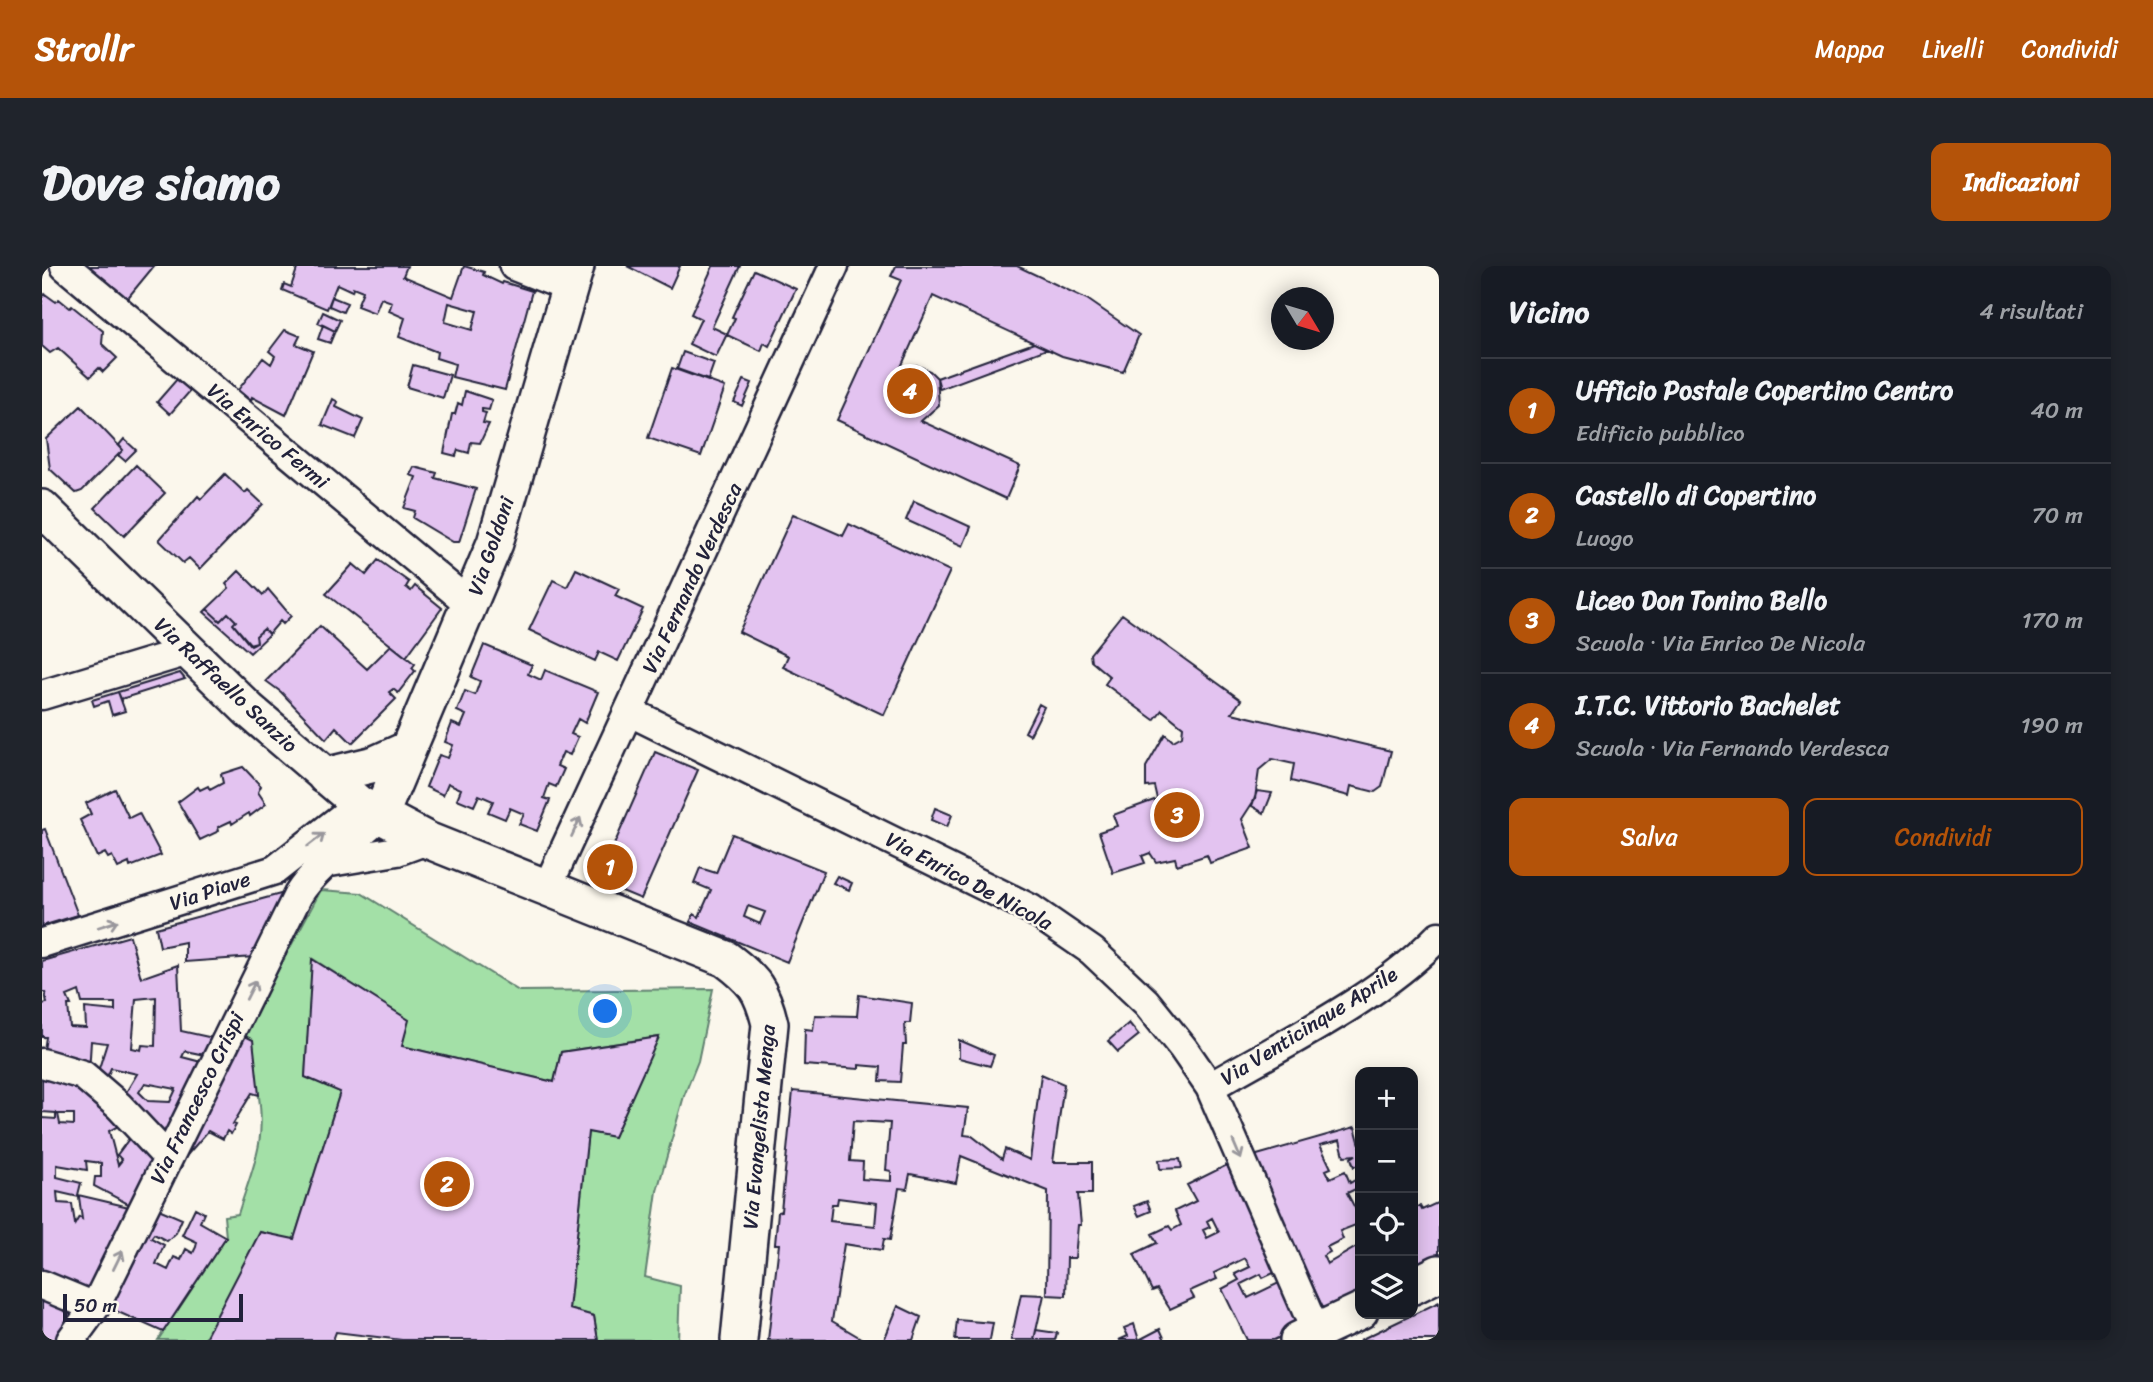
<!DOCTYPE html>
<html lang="it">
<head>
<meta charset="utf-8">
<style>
	:root { --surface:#171b24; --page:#20242c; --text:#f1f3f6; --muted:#9ea1a6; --line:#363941; --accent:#b45309 }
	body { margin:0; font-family:Sriracha,sans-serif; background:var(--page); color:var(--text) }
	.controls { position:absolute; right:21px; bottom:21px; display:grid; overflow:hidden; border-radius:14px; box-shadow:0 4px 18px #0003 }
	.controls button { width:63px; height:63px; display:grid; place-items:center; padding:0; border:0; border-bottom:2px solid var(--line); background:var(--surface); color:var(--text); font:35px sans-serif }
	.compass { position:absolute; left:1229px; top:21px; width:63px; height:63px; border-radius:50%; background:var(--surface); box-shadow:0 4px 18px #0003; rotate:128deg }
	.scale { position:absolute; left:21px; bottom:18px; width:180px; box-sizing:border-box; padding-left:7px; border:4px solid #22223b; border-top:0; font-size:19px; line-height:24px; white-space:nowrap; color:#22223b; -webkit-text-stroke:5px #fbf7ec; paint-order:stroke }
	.you { position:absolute; left:564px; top:746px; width:24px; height:24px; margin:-18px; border:5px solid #fff; border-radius:50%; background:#1a73e8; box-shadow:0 0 0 10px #1a73e833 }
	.badge { display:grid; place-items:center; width:46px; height:46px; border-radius:50%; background:var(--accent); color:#fff; font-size:23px; font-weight:700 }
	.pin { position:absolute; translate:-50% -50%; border:4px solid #fff; box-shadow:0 2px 7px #0006 }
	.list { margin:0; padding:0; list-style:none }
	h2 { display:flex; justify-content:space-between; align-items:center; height:91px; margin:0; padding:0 28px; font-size:30px }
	h2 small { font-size:23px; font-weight:400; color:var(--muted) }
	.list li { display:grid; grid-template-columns:46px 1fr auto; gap:21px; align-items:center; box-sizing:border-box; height:105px; padding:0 28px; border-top:2px solid var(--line) }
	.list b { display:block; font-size:26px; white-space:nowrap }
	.list p { margin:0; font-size:23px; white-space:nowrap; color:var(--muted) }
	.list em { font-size:23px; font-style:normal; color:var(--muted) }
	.actions { display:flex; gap:14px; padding:21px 28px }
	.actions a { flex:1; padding:16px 0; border:2px solid var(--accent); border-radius:14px; text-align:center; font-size:24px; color:var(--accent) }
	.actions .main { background:var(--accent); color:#fff }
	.icon { flex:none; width:38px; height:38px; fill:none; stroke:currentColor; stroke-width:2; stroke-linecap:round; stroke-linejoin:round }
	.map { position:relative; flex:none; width:1397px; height:1074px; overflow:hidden; border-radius:14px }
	header { display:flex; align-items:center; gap:42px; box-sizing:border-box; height:98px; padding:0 35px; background:var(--accent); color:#fff }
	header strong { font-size:33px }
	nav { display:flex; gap:38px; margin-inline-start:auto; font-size:24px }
	.intro { display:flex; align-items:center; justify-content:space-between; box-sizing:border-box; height:168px; padding:0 42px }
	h1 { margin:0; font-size:49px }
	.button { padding:18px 32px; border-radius:14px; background:var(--accent); color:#fff; font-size:24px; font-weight:700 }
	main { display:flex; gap:42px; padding:0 42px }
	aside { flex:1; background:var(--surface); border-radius:14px; box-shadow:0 4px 18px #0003 }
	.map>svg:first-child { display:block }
	.green { fill:#a3e0a7; stroke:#628171; stroke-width:2 }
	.building { fill:#e3c3f0; stroke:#22223b; stroke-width:2; fill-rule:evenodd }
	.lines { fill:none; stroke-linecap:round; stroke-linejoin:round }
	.minor-casing { stroke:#22223b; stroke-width:33 }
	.tertiary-casing { stroke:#22223b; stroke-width:40 }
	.path { stroke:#22223b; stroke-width:4.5; stroke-dasharray:2 5; stroke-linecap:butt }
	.minor { stroke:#fbf7ec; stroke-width:28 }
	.tertiary { stroke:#fbf7ec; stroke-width:35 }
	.oneway { stroke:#99979c }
	.labels { text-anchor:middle; stroke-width:5; stroke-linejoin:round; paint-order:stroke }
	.street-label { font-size:21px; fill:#22223b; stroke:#fbf7ec }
</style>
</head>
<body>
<header>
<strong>Strollr</strong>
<nav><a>Mappa</a><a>Livelli</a><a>Condividi</a></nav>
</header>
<div class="intro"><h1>Dove siamo</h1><a class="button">Indicazioni</a></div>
<main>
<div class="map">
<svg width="1397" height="1074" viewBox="0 0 1397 1074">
	<rect width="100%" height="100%" fill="#fbf7ec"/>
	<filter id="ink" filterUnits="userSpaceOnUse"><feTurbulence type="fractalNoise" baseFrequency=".0143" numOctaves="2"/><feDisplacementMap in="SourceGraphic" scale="14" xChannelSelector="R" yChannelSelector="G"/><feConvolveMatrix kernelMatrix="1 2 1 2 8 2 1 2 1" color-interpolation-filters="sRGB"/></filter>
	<g filter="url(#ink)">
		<path class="green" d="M279 624 319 627 477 725 671 723 656 795 642 830 615 925 603 1011 638 1020 636 1074H556L552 1050 527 1043 546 866 572 870 616 771 519 786 512 816 360 780 366 754 271 693 263 810 298 826 252 973 162 1074H116L184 971 182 950 196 948C203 925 213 901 217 878 223 841 213 804 201 769Z"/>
		<path class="building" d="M42 0H112L84 34Z
			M256 0H365L361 10 411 31 422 0 442 6 441 9 460 18 461 16 490 25 463 124 410 111 413 98 394 92 395 86 357 71 363 52 347 45 350 36 339 32 333 47 315 40 321 25 311 21 310 25 295 18 285 43 240 24 242 18 249 21ZM407 37 435 45 430 64 403 56Z
			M585 0H638L628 22Z
			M671 0H698L670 61 685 68 674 91 647 78 659 53 649 48Z
			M854 0H975L1045 33 1097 69 1081 106 1020 90 891 30 859 101 874 99 888 105 895 112 897 139 879 155 978 200 964 233 795 154 859 14 849 10Z
			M712 4 754 23 727 80 722 77 719 85 685 69 693 52 690 51Z
			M3 28 14 36 17 33 28 42 30 40 61 65 60 78 75 92 61 106 57 102 48 111 16 82 8 87 0 80V32Z
			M290 31 305 37 301 46 287 40Z
			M281 46 298 54 293 65 276 57Z
			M281 59 293 65 288 77 276 73Z
			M243 64 258 70 254 78 271 85 244 149 210 131 209 135 196 124 221 92 229 98 233 90 227 85Z
			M992 77 1005 83 898 123 895 112Z
			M641 86 672 97 666 114 635 103Z
			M371 99 408 109 401 132 365 121Z
			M630 102 683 121 659 190 606 172Z
			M135 113 149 124 128 148 115 136Z
			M702 114 710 117 700 140 692 136Z
			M423 125 450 134 447 144 440 143V146L444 147 441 157 447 158 438 177 429 176 427 187 416 184 414 190 402 187 410 148H413L416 137 420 139Z
			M291 133 296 136 294 141 321 154 313 172 280 159Z
			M39 140 81 184 40 225 34 227 8 203 4 173Z
			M82 173 94 184 83 195 76 189 81 184 77 179Z
			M94 199 123 227 82 270 53 242Z
			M372 201 395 207 393 212 434 223 417 276H411L371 252 373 245 362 242 374 211 368 209Z
			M183 208 203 227 206 224 221 238 158 303 147 292 141 297 117 274 156 230 159 233Z
			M872 235 929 261 921 280 864 254Z
			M751 248 801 270 807 258 908 305 842 449 741 401 746 390 697 366Z
			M336 294 367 316 364 321 369 325 373 320 400 342 364 391 284 328 311 298 324 309Z
			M534 303 577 323 573 330 601 343 576 395 557 386 553 395 487 364 511 314 525 321Z
			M197 305 221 329 226 323 249 350 241 358 238 355 227 368 222 363 214 370 215 376 209 379 191 358 194 355 186 347 178 355 165 343 187 322 184 318Z
			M165 343 178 355 186 347 194 355 191 358 207 378 215 376 214 370 222 363 227 369 208 387 162 346Z
			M1080 348 1199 434 1190 447 1349 485 1340 521 1333 526 1309 520 1307 530 1249 515 1252 498 1230 493 1217 504 1213 533 1200 553 1211 582 1168 597 1165 589 1135 599 1133 592 1114 596 1108 587 1100 590 1103 597 1071 607 1057 566 1075 560 1071 549 1115 533 1112 520 1104 521V501L1123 468 1131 475 1140 470 1141 461 1120 444 1112 454 1063 418 1068 411 1049 395 1048 388Z
			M278 360 325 403 349 379 373 398 370 402 373 405 356 427 351 423 347 426 354 433 310 477 294 461 284 473 239 426 224 415Z
			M442 379 490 399 486 408 499 414 503 404 556 426 543 457 536 453 529 468 536 471 528 489 521 486 515 500 522 503 514 521 507 518 502 532 508 534 495 565 477 558 482 548 468 542 463 553 446 546 451 535 437 529 432 540 415 533 419 523 406 517 401 529 384 521 397 489 406 492 411 479 403 476 410 457 419 461 424 449 415 445 423 425 433 429 438 415 429 411Z
			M138 407 143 413 79 433 76 426Z
			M76 426 83 445 70 449 66 435 52 440 50 434Z
			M997 438 1002 441 988 469 983 466Z
			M613 486 656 504 599 633 556 615Z
			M201 501 219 520 216 526 224 538 208 550 207 547 190 558 189 555 176 561 177 565 158 574 136 536 156 521 158 524 166 520 168 524 181 517 179 508Z
			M73 523 87 552 97 547 119 589 88 601 87 597 76 602 70 590 66 592 63 587 55 591 38 554 49 548 44 537Z
			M1215 525 1230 527 1222 547 1210 540Z
			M893 542 910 549 905 561 889 554Z
			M3 563 36 649 0 660V564Z
			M690 568 782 605 745 696 648 656 652 648 657 651 669 624 652 617 658 602 674 607ZM706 640 723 646 718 658 702 651Z
			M795 610 810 617 807 624 791 617Z
			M242 627 212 691 143 696V676L118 681 114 662Z
			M88 670 99 712 136 699 139 765 171 772 163 789 143 785 140 791 159 796 119 877 53 815 65 777 49 775 47 807 1 791 4 771H0V738L5 737 3 726H0V695ZM37 725 40 737H73V745L43 742 44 762 28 761 26 739H29L25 730ZM114 731 113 780 100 779 99 784 90 782 94 733ZM69 802 95 808 80 833 62 818ZM103 817 134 823 128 836 106 835 97 826Z
			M270 693 367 754 360 780 512 816 519 786 617 771 572 871 546 866 527 1043 552 1050 556 1074H360L294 1066 291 1074H162L218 966 252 973 298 826 263 811Z
			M817 729 870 737 868 757H863L864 779H861L858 816 838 815 839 801 817 799V803L762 799 763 763 771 764 773 749 815 750Z
			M1087 757 1097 769 1076 786 1066 775Z
			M201 769 211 774 217 829 210 827 191 858 194 859 189 868 185 865 181 873 166 865 139 896Z
			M917 774 952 789 948 800 917 792Z
			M0 803 36 810 82 857 67 865 76 899 80 894 75 889 92 866 115 888 88 939 52 920 53 911H59V897L44 895 45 904 15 899V911L39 917 36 929 87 941 43 1029 0 1012V852L14 853V847L0 846V851ZM16 848H32V859L18 858ZM15 926 37 931 40 953 37 951 33 958 30 938 16 937Z
			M999 808 1022 818 1011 896H1050V928H1036L1039 959H1036L1033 992H1025L1024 1030 1005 1029 1006 925 919 890 914 917 868 908 865 923 857 922 848 974 842 973 840 984 802 978 790 1055 822 1074H726L737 978H733L736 946 739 945 751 825 926 842 922 869 930 870 960 893 963 883 988 894ZM811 855 848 857 844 904 849 905V915L820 913 821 896 808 895ZM796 932 835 937 833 960 788 955 790 938H795Z
			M1313 861 1318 879V898L1312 901 1309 892 1314 889 1302 890 1298 874 1278 879 1289 902 1284 904 1288 912 1303 905 1308 917 1318 911V921L1305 927 1314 944 1318 942V968L1316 958 1298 965 1301 973 1285 981 1288 986 1281 990 1285 998 1318 979V1032L1284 1048 1208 891Z
			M1138 893 1140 902 1118 903 1117 894Z
			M1185 899 1236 1005 1221 1012 1219 1008 1199 1018 1206 1032 1241 1015 1263 1059 1232 1074H1205L1180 1023 1197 1014 1193 1008 1208 1001 1203 992 1172 1007 1175 1013 1148 1025 1152 1032 1128 1043 1115 1023 1110 1025 1092 988 1115 977 1110 968 1127 960 1130 964 1139 959 1133 945 1154 935 1145 919ZM1170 952 1177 966 1165 972 1161 964 1168 961 1165 955Z
			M1105 935 1109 945 1097 950 1092 940Z
			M1397 936V995L1374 1006 1371 1000V943L1378 940 1380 944Z
			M112 941 140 953 134 967 125 975 112 968 109 972 122 979 114 998 126 1004 132 991 139 994 144 983 151 987 154 981 155 976 140 969 153 942 162 947 158 956 184 971 121 1066 67 1042Z
			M979 1028 1002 1029 992 1074H969Z
			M0 1029 37 1040 19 1074H0Z
			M1397 1036V1074H1318L1343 1062Z
			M856 1040 879 1051 871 1074H842Z
			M915 1054 951 1057 948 1074H913Z
			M1092 1058 1097 1074 1118 1063 1123 1074H1077L1086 1070 1082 1062Z
			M994 1064 1015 1067 1013 1074H992Z"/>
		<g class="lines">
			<g class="minor-casing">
				<path id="minor" d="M23 0 429 339
					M472 0 528 22
					M0 429 146 385
					M588 446 989 643 1050 685 1104 736 1141 782 1168 821 1274 1066
					M288 596 355 585 385 574
					M505 622 792 0
					M0 677 233 604 317 538
					M0 797 41 809 77 840 125 891
					M1168 821C1243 777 1336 733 1397 670
					M0 1019 53 1041
					M29 1074 53 1041 256 629C274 600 312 574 338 550"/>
			</g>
			<g class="tertiary-casing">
				<path id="tertiary" d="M0 242 207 444 317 538 385 574 684 693C712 714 720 724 728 758L697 1074
					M283 510 333 498 364 484
					M338 550 453 277 534 0
					M1371 1020 1397 1007
					M1256 1074 1318 1045"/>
			</g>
			<path class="path" d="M328 1074V1070"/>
			<use href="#minor" class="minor"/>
			<use href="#tertiary" class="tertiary"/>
		</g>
		<defs><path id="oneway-shaft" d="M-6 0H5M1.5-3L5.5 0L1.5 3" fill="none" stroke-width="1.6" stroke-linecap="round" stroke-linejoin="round" transform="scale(1.75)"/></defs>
		<g class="oneway">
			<use href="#oneway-shaft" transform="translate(534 561) rotate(-65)"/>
			<use href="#oneway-shaft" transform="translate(274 574) rotate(-37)"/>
			<use href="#oneway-shaft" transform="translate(66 658) rotate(-18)"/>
			<use href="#oneway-shaft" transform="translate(209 724) rotate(-63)"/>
			<use href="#oneway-shaft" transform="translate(1195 884) rotate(67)"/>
			<use href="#oneway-shaft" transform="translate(76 994) rotate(-64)"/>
		</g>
	</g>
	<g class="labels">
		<g class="street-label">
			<text transform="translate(226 170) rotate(40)" y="7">Via Enrico Fermi</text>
			<text transform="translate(449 280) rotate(-71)" y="7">Via Goldoni</text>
			<text transform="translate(650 312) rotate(-65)" y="7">Via Fernando Verdesca</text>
			<text transform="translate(184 419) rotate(43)" y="7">Via Raffaello Sanzio</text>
			<text transform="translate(927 615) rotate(28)" y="7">Via Enrico De Nicola</text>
			<text transform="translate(168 625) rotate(-18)" y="7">Via Piave</text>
			<text transform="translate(1267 760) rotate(-32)" y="7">Via Venticinque Aprile</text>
			<text transform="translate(155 832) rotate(-64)" y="7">Via Francesco Crispi</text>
			<text transform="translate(717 861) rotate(-85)" y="7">Via Evangelista Menga</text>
		</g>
	</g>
</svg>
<div class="controls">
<button>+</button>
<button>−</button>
<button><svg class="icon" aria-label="locate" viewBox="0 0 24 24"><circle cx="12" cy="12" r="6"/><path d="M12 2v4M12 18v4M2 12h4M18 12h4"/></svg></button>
<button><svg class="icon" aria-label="layers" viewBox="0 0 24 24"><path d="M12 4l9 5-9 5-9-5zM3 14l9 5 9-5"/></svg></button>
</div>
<svg class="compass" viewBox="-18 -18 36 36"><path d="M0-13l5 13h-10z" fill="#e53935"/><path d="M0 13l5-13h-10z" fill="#9ea1a6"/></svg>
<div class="scale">50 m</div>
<div class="you"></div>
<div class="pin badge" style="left:568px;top:601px">1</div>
<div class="pin badge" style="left:405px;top:918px">2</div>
<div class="pin badge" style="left:1135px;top:549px">3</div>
<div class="pin badge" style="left:868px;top:125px">4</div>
</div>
<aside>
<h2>Vicino<small>4 risultati</small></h2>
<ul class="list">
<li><span class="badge">1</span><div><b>Ufficio Postale Copertino Centro</b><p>Edificio pubblico</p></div><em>40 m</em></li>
<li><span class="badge">2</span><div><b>Castello di Copertino</b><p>Luogo</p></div><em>70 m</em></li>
<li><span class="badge">3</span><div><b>Liceo Don Tonino Bello</b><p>Scuola · Via Enrico De Nicola</p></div><em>170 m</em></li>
<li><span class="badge">4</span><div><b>I.T.C. Vittorio Bachelet</b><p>Scuola · Via Fernando Verdesca</p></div><em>190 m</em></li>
</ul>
<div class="actions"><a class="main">Salva</a><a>Condividi</a></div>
</aside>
</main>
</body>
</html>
